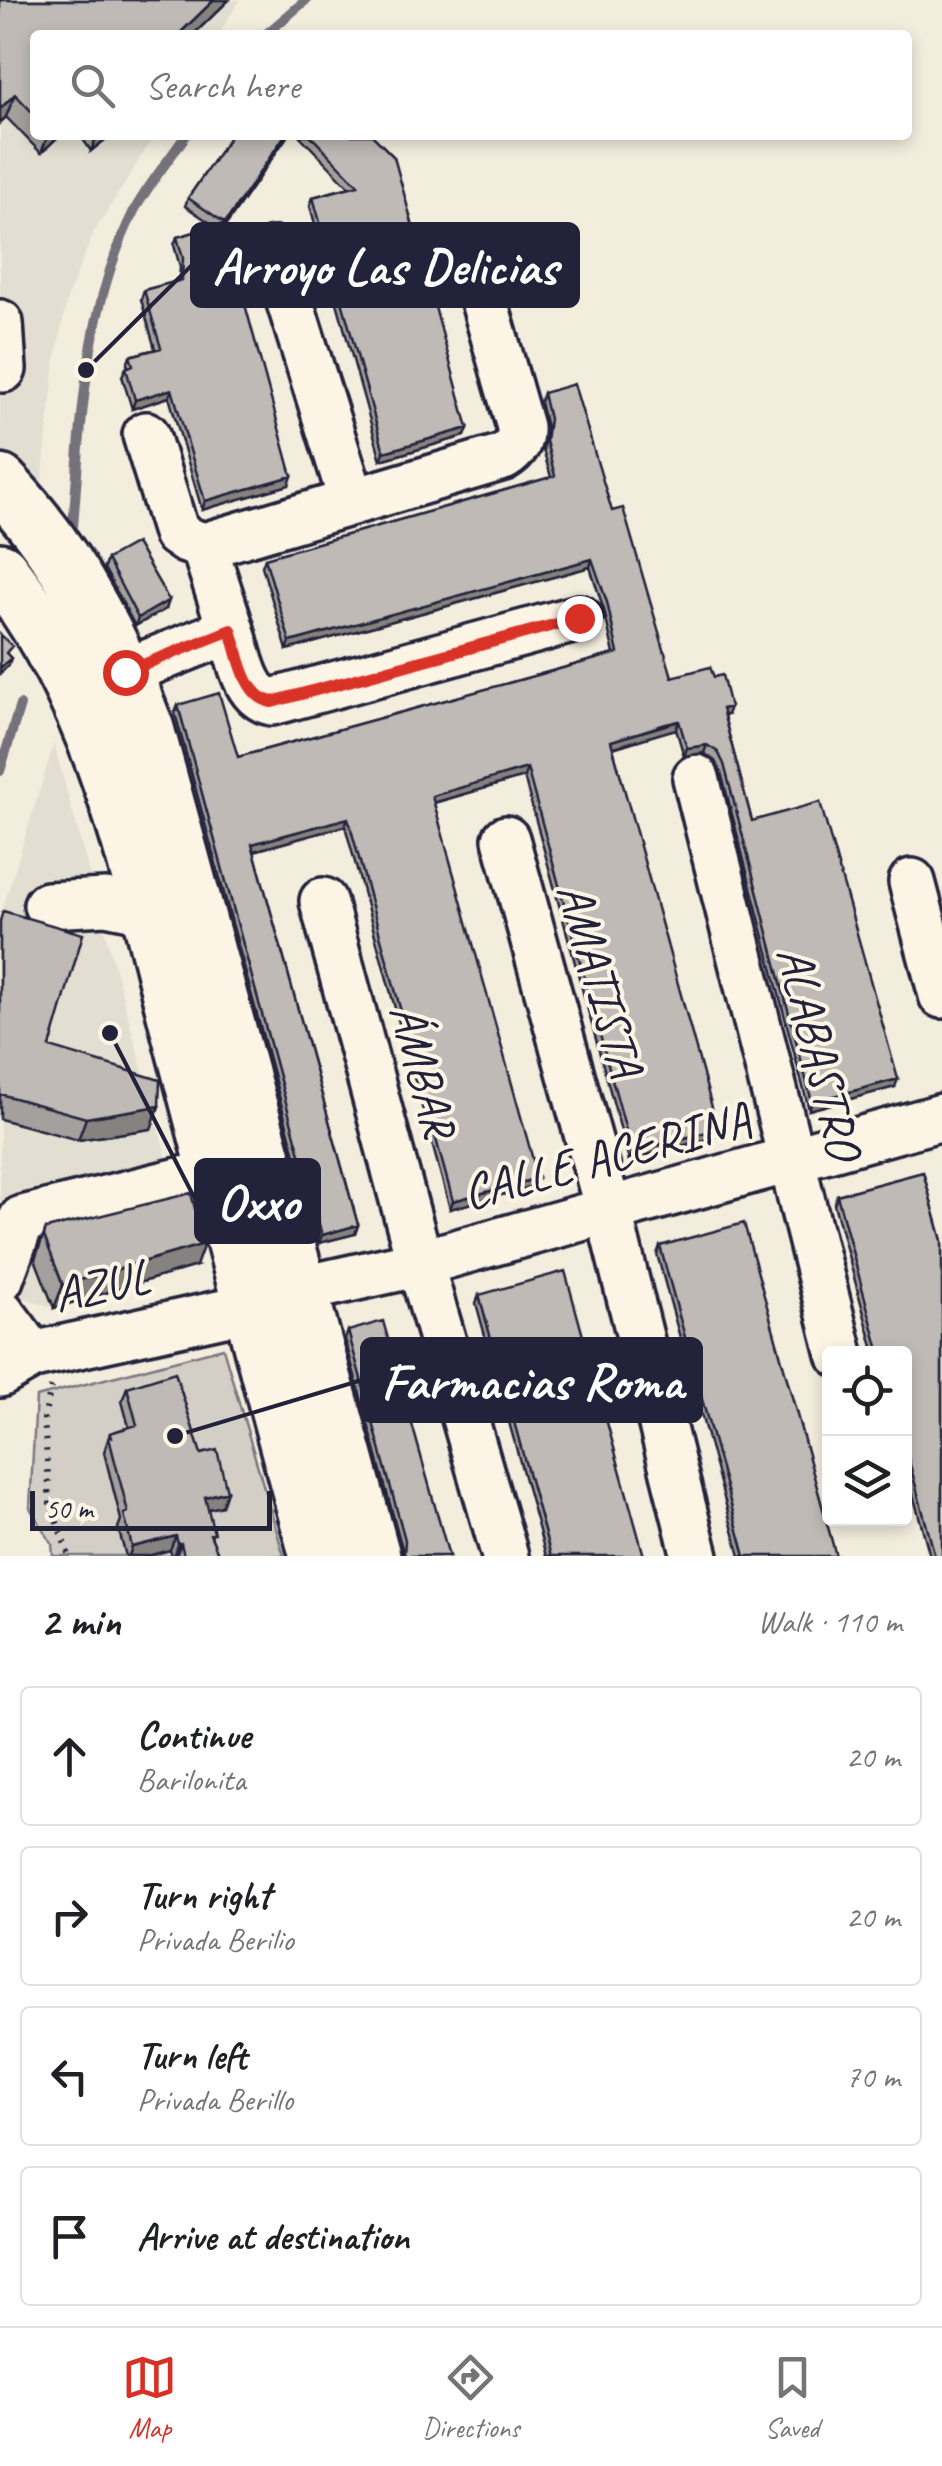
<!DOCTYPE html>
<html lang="en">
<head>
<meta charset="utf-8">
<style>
	:root { --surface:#fff; --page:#f2f2f2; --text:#202124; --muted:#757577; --line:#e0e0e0; --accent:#d93025 }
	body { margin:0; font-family:Caveat,sans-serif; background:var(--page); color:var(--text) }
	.controls { position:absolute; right:30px; bottom:30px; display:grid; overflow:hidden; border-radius:10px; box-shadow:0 5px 15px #0003 }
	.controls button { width:90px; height:90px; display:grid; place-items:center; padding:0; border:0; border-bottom:2px solid var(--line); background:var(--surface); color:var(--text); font:50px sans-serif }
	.scale { position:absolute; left:30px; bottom:25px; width:242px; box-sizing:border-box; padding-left:10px; border:5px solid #22223b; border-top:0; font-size:28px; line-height:35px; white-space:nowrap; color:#22223b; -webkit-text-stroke:8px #fcf5e5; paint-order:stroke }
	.stop { position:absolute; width:30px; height:30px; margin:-22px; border:8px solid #d93025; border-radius:50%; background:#fff }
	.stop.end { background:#d93025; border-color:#fff; box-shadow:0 2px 10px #0008 }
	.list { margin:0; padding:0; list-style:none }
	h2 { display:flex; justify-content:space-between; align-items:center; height:130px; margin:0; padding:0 40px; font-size:42px }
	h2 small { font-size:32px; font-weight:400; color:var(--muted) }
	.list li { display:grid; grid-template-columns:65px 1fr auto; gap:30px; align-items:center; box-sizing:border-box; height:140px; margin:0 20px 20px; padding:0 20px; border:2px solid var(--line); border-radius:10px }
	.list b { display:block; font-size:38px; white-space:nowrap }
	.list p { margin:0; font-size:32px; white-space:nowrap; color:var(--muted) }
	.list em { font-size:32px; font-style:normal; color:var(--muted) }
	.icon { flex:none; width:55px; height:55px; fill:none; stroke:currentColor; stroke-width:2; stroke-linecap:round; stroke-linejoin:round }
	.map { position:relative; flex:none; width:942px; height:1556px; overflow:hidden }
	.search { position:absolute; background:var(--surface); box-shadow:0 5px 15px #0003; left:30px; right:30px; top:30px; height:110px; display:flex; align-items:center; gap:25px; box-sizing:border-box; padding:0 35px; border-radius:10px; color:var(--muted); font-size:38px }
	.sheet { height:770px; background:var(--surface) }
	nav { display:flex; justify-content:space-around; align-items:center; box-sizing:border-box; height:140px; border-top:2px solid var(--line); background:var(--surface); font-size:28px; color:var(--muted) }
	nav a { display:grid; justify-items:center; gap:5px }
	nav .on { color:var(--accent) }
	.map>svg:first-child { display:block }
	.built { fill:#e3ded2 }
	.green { fill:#d4cfc6; stroke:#7b7880; stroke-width:2.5 }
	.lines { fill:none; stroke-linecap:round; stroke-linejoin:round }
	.stream { stroke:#75727b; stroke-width:10 }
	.minor-casing { stroke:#22223b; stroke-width:52 }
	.major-casing { stroke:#22223b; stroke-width:62 }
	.path { stroke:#22223b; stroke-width:6; stroke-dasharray:2.5 8; stroke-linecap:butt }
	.minor { stroke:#fcf5e5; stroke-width:45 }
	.major { stroke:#fcf5e5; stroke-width:55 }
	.wall { fill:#a4a09d; stroke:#22223b; stroke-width:2.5 }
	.shaded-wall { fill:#86827f; stroke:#22223b; stroke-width:2.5 }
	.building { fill:#bfbab6; stroke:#22223b; stroke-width:2.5 }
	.route { stroke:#d93025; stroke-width:12 }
	.labels { text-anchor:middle; stroke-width:8; stroke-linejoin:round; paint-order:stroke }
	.street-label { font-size:50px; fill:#22223b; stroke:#fcf5e5 }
	.leader { fill:none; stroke:#22223b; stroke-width:4 }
	.callout-dot { fill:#22223b; stroke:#fcf5e5; stroke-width:4 }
	.callout { fill:#22223b; stroke:#22223b; stroke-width:4 }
	.callout-label { font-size:52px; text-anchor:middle; font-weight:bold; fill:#fff }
</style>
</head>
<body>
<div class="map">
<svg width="942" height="1556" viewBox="0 0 942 1556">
	<rect width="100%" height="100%" fill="#f3edde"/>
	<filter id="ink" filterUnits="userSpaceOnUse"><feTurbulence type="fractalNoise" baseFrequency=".01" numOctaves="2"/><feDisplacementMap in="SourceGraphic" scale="20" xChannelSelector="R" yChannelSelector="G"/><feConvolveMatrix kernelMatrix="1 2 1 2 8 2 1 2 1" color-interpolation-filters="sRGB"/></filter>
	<g filter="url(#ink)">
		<path class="built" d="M0 0H240L218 35H35V135H155L94 232 68 295 55 362 40 502 0 459Z
			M54 744 196 1266 54 1308 0 1289V917Z"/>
		<path class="green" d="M223 1348 284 1556H53L52 1544 30 1508 36 1397Z"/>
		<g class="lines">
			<path class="stream" d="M265 35 306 0
				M72 540C81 429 83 313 134 211 148 185 169 160 186 135
				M0 771 20 705"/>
			<g class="minor-casing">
				<path id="minor" d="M274 251 352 501
					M0 323 3 369
					M146 435 176 533 186 540 204 546
					M204 546 503 457C515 450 521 442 520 427L474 266
					M231 630C239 655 244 697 272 702L579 618
					M125 672 231 630 204 546
					M696 778 840 1354
					M506 839 608 1209 695 1556
					M912 882 942 995
					M323 901 420 1263 505 1556
					M47 905 106 902 179 917
					M0 1279 22 1219 216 1172
					M299 1290 420 1263 942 1117
					M0 1311 33 1355
					M0 1374 33 1355 251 1307"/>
			</g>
			<g class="major-casing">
				<path id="major" d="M0 483C66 552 113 640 146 729L372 1556
					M0 571C110 708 142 890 186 1056 230 1223 272 1390 318 1556"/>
			</g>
			<path class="path" d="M51 1387 44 1419 50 1503 69 1556"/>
			<use href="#minor" class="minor"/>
			<use href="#major" class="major"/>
		</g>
		<path class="wall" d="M0 0H229L193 35H35V135H60L41 153 6 117 0 123Z
			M80 135H111L91 151Z
			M231 135H288L224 228 289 485 202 510 169 397 132 409 122 376 126 368 128 367 127 364 130 356 155 349 141 299 144 290 179 281 180 267 174 245 177 237 215 226 185 206 188 198Z
			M299 135H372L468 428 465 436 381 460 310 206 313 197 349 187Z
			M543 393 612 511 672 677 727 715 724 716 752 821 895 1087 809 1110 721 772 715 761 704 753 684 756 676 729 663 732 613 748 715 1137 629 1160 524 777 434 803 535 1186 450 1209 345 826 254 851 358 1225 355 1234 319 1243 175 713 178 705 238 757 614 654 604 610 590 567 287 650 262 566 265 558 551 477 543 450 546 427 540 402Z
			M107 559 169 600 166 609 135 626 104 568Z
			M0 920 50 1047 159 1106 151 1129 78 1140 0 1119Z
			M923 1172 942 1241V1556H930L904 1462V1354H875L834 1204 837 1195Z
			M46 1229 196 1266 54 1308 35 1259Z
			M660 1246 836 1556H740L657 1254Z
			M479 1295 644 1556H546L476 1303Z
			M348 1331 449 1556H402V1548L345 1339Z
			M127 1387 201 1454 222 1506 208 1509 212 1539 219 1556H172L170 1550 147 1556H126L118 1528 121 1520 104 1452 110 1433 129 1427 122 1401Z"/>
		<path class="shaded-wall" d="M214 0H229L193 35H178Z
			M15 94 6 117 0 123V109Z
			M48 135H60L41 153Z
			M97 135H111L91 151Z
			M285 135H288L222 231 225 223Z
			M172 389 169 397 132 409 135 400Z
			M468 428 465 436 381 460 384 452Z
			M292 476 289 485 202 510 205 501Z
			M592 559 590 567 287 650 290 642Z
			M169 600 166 609 135 626 138 618Z
			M11 658 8 666 0 674V668Z
			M730 707 727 715 719 717 722 709Z
			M679 721 676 729 608 749 611 741Z
			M707 745 704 753 684 756 687 748Z
			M527 768 524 777 429 804 432 796Z
			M348 818 345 826 250 852 252 844Z
			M898 1079 895 1087 809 1110 812 1102Z
			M159 1106 151 1129 78 1140 86 1118Z
			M718 1129 715 1137 629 1160 632 1152Z
			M538 1178 535 1186 450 1209 453 1201Z
			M358 1225 355 1234 319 1243 322 1235Z
			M204 1244 196 1266 54 1308 63 1285Z
			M227 1491 222 1506 200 1511 205 1497Z
			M176 1536 170 1550 147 1556H129L132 1547Z
			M181 1543 176 1556H173L178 1544Z"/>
		<path class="building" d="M0 0H214L178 35H35V115L15 94 0 109Z
			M231 135H285L225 223 188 198Z
			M310 135H372L394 157 468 428 384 452 313 197 358 185Z
			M223 224 292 476 205 501 172 389 135 400 126 368 133 365 130 356 161 348 144 290 182 280 183 258 177 237Z
			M574 384 612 511 623 508 672 677 710 667 714 677 722 675 730 707 722 709 752 821 820 802 898 1079 812 1102 724 764 718 752 707 745 687 748 679 721 666 724 611 741 718 1129 632 1152 527 768 432 796 538 1178 453 1201 348 818 252 844 358 1225 322 1235 178 705 219 693 238 757 618 653 607 602 592 559 290 642 265 558 555 476 546 441 549 419 543 393Z
			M136 543 169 600 138 618 107 559Z
			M0 634 12 646 6 653 11 658 0 668Z
			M3 911 83 934 50 1047 160 1080 159 1106 86 1118 0 1094V921Z
			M923 1172 942 1241V1556H935L904 1443V1354H880L837 1195Z
			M191 1193 204 1244 63 1285 44 1236 46 1229Z
			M744 1223 836 1556H745L660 1246Z
			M565 1271 644 1556H551L479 1295Z
			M383 1321 449 1556H404L405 1540 348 1331Z
			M175 1372 201 1454 217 1450 227 1491 205 1497 214 1533 210 1534 219 1556H184L181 1543 178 1544 176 1536 132 1547 124 1514 128 1512 109 1438 112 1437 110 1433 137 1425 127 1387Z"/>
	</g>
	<g class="lines" filter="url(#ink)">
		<path class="route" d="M125 672 231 630C239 655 244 697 272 702L579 618"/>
	</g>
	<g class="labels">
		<g class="street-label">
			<text transform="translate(602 979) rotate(74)" y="18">AMATISTA</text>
			<text transform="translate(821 1052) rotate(76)" y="18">ALABASTRO</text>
			<text transform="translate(425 1070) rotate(75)" y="18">ÁMBAR</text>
			<text transform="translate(606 1154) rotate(-15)" y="18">CALLE ACERINA</text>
			<text transform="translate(101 1284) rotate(-12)" y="18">AZUL</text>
		</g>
	</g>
	<path class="leader" d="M86 370L192 265M110 1033L196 1201M175 1436L362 1380"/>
	<g class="callout-dot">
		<circle cx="86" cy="370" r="10"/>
		<circle cx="110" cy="1033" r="10"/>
		<circle cx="175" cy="1436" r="10"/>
	</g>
	<g class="callout">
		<rect x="192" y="224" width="386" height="82" rx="10"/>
		<rect x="196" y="1160" width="123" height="82" rx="10"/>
		<rect x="362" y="1339" width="339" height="82" rx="10"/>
	</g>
	<g class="callout-label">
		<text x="385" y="284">Arroyo Las Delicias</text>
		<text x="258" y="1219">Oxxo</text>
		<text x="532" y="1399">Farmacias Roma</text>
	</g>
</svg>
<div class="controls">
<button><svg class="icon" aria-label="locate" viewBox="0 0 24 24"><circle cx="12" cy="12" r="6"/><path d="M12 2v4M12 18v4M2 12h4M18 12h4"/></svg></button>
<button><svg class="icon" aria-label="layers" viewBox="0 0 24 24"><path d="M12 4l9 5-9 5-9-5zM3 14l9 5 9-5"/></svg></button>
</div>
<div class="scale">50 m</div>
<div class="stop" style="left:125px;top:672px"></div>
<div class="stop end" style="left:579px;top:618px"></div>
<div class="search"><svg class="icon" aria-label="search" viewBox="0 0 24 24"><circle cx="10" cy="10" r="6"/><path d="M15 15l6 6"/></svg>Search here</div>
</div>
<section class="sheet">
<h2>2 min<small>Walk · 110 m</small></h2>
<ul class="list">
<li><svg class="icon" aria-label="ahead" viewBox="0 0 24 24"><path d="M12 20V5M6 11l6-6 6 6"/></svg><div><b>Continue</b><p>Barilonita</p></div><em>20 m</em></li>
<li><svg class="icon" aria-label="right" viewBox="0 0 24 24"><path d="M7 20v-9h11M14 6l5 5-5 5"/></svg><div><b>Turn right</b><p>Privada Berilio</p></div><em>20 m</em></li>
<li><svg class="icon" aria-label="left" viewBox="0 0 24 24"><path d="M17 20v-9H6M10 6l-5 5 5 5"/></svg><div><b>Turn left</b><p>Privada Berillo</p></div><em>70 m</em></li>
<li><svg class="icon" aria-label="arrive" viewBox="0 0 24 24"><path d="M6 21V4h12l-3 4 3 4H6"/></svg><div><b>Arrive at destination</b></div></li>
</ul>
</section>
<nav>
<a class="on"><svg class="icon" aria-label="map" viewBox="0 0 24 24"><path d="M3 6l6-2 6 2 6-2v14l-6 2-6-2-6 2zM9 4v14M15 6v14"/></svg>Map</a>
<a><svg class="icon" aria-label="directions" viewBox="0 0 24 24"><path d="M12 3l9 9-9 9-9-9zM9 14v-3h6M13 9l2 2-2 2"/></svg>Directions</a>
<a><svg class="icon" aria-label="saved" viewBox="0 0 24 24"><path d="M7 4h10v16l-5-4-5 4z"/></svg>Saved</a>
</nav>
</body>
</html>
